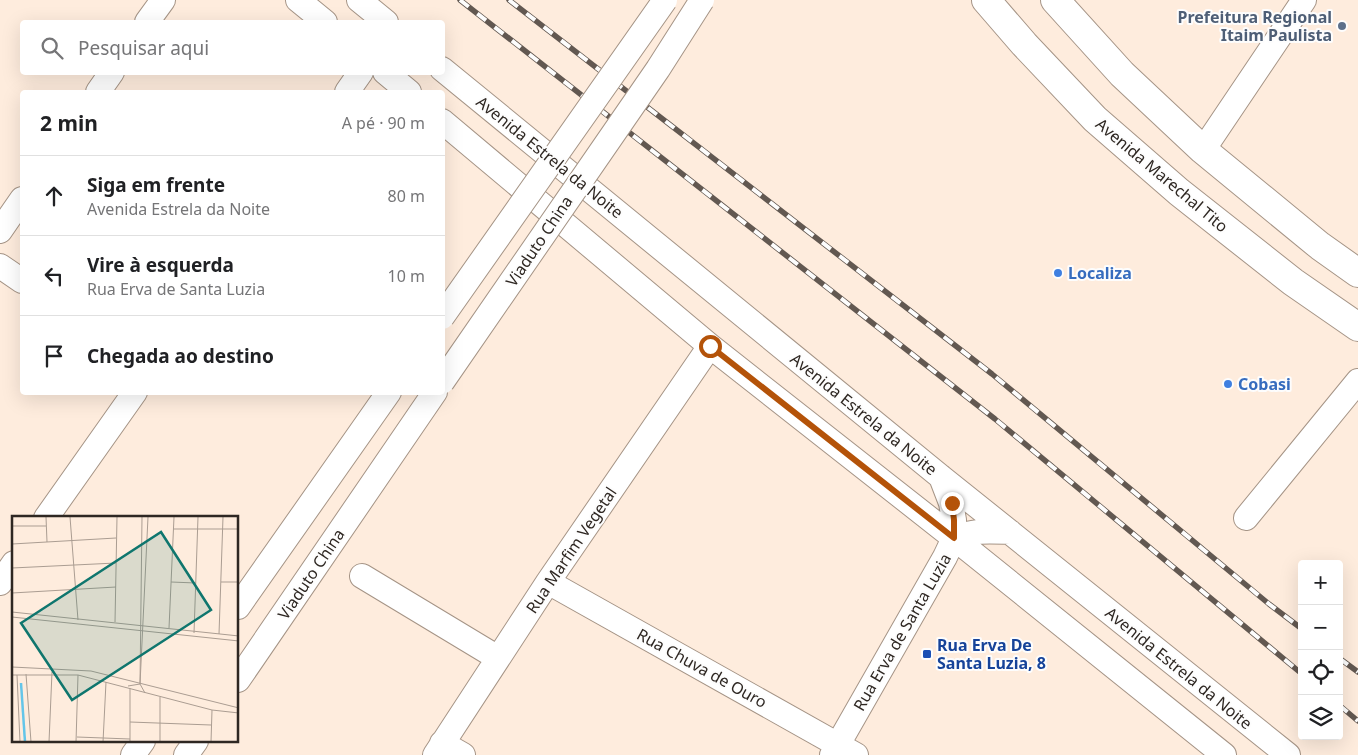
<!DOCTYPE html>
<html lang="pt">
<head>
<meta charset="utf-8">
<style>
	:root { --surface:#fff; --page:#f6f6f6; --text:#202124; --muted:#757577; --line:#e0e0e0 }
	body { margin:0; font-family:"Noto Sans",sans-serif; background:var(--page); color:var(--text) }
	.controls { position:absolute; right:15px; bottom:15px; display:grid; overflow:hidden; border-radius:5px; box-shadow:0 5px 20px #0002 }
	.controls button { width:45px; height:45px; display:grid; place-items:center; padding:0; border:0; border-bottom:1px solid var(--line); background:var(--surface); color:var(--text); font:25px sans-serif }
	.stop { position:absolute; width:15px; height:15px; margin:-11px; border:4px solid #b45309; border-radius:50%; background:#fff }
	.stop.end { background:#b45309; border-color:#fff; box-shadow:0 1px 5px #0008 }
	.list { margin:0; padding:0; list-style:none }
	h2 { display:flex; justify-content:space-between; align-items:center; height:65px; margin:0; padding:0 20px; font-size:21px }
	h2 small { font-size:16px; font-weight:400; color:var(--muted) }
	.list li { display:grid; grid-template-columns:32px 1fr auto; gap:15px; align-items:center; box-sizing:border-box; height:80px; padding:0 20px; border-top:1px solid var(--line) }
	.list b { display:block; font-size:19px; white-space:nowrap }
	.list p { margin:0; font-size:16px; white-space:nowrap; color:var(--muted) }
	.list em { font-size:16px; font-style:normal; color:var(--muted) }
	.icon { flex:none; width:28px; height:28px; fill:none; stroke:currentColor; stroke-width:2; stroke-linecap:round; stroke-linejoin:round }
	.map { position:relative; flex:none; width:1358px; height:755px; overflow:hidden }
	.search { position:absolute; background:var(--surface); box-shadow:0 5px 20px #0002; left:20px; top:20px; width:425px; height:55px; display:flex; align-items:center; gap:12px; box-sizing:border-box; padding:0 18px; border-radius:5px; color:var(--muted); font-size:19px }
	.panel { position:absolute; background:var(--surface); box-shadow:0 5px 20px #0002; left:20px; top:90px; width:425px; height:305px; border-radius:5px }
	.map>svg:first-child { display:block }
	.lines { fill:none; stroke-linecap:round; stroke-linejoin:round }
	.minor-casing { stroke:#a59486; stroke-width:26 }
	.major-casing { stroke:#a59486; stroke-width:30 }
	.minor { stroke:#fff; stroke-width:24 }
	.major { stroke:#fff; stroke-width:28 }
	.rail-casing { stroke:#625851; stroke-width:5.5 }
	.rail { stroke:#fdfdfd; stroke-width:4; stroke-dasharray:11; stroke-linecap:butt }
	.minor-bridge-casing { stroke:#a59486; stroke-width:26; stroke-linecap:butt }
	.minor-bridge { stroke:#fff; stroke-width:24 }
	.route { stroke:#b45309; stroke-width:6 }
	.service-dot { fill:#5c6f8a; stroke:#fdfdfd; stroke-width:2 }
	.shop-dot { fill:#3f7fe0; stroke:#fdfdfd; stroke-width:2 }
	.transit-dot { fill:#1a4fb4; stroke:#fdfdfd; stroke-width:2 }
	.labels { text-anchor:middle; stroke-width:4; stroke-linejoin:round; paint-order:stroke }
	.service-label { font-size:16px; font-weight:bold; fill:#4e5e75; stroke:#fdfdfd; text-anchor:end }
	.street-label { font-size:16px; fill:#2e2722; stroke:#fdfdfd }
	.shop-label { font-size:16px; font-weight:bold; fill:#366cbe; stroke:#fdfdfd; text-anchor:start }
	.transit-label { font-size:16px; font-weight:bold; fill:#164399; stroke:#fdfdfd; text-anchor:start }
	.inset-river { fill:none; stroke:#64c5e9; stroke-width:2.5 }
	.inset-road { fill:none; stroke:#ab9d92; stroke-width:1 }
	.view { fill:#0f766e; fill-opacity:0.15; stroke:#0f766e; stroke-width:2.5 }
	.inset-edge { fill:none; stroke:#2e2722; stroke-width:2.5 }
</style>
</head>
<body>
<div class="map">
<svg width="1358" height="755" viewBox="0 0 1358 755">
	<rect width="100%" height="100%" fill="#feecdd"/>
	<g class="lines">
		<g class="minor-casing">
			<path id="minor" d="M298 0 325 22
				M359 0 386 22
				M147 22 163 0
				M442 69 941 477 1288 755
				M385 72 409 92
				M98 92 112 72
				M347 92 361 72
				M442 121 710 346 954 538 1224 755
				M1203 150 1304 0
				M0 231 22 199
				M0 266 22 281
				M46 518 135 392
				M1246 518 1358 381
				M954 538C977 530 986 531 1010 532
				M362 576 498 658
				M548 582 856 755
				M0 583 14 563
				M238 607 389 392
				M238 680 435 392
				M442 743 463 755
				M133 755 143 741
				M186 755 196 741
				M435 755 548 582 710 346
				M832 755 945 557 954 538V520L951 503 941 477"/>
		</g>
		<g class="major-casing">
			<path id="major" d="M986 0 1024 44 1095 119 1179 192 1293 282 1358 327
				M1055 0 1122 74 1203 150 1320 246 1358 273"/>
		</g>
		<use href="#minor" class="minor"/>
		<use href="#major" class="major"/>
		<g class="rail-casing">
			<path id="rail" d="M460 0 995 419 1302 674
				M509 0 992 374 1269 604 1302 629
				M1339 658 1358 672
				M1339 705 1358 721"/>
		</g>
		<use href="#rail" class="rail"/>
		<g class="minor-bridge-casing">
			<path id="minor-bridge" d="M442 317 665 0
				M442 382 658 69 702 0"/>
		</g>
		<use href="#minor-bridge" class="minor-bridge"/>
	</g>
	<g class="lines">
		<path class="route" d="M710 346 954 538V520L952 503"/>
	</g>
	<circle class="service-dot" cx="1342" cy="26" r="5"/>
	<g class="shop-dot">
		<circle cx="1058" cy="273" r="5"/>
		<circle cx="1228" cy="384" r="5"/>
	</g>
	<rect class="transit-dot" x="922" y="649" width="10" height="10" rx="2.5"/>
	<g class="labels">
		<g class="service-label">
			<text x="1332" y="23">Prefeitura Regional<tspan x="1332" dy="18">Itaim Paulista</tspan></text>
		</g>
		<g class="street-label">
			<text transform="translate(550 157) rotate(39)" y="6">Avenida Estrela da Noite</text>
			<text transform="translate(1162 175) rotate(40)" y="6">Avenida Marechal Tito</text>
			<text transform="translate(539 241) rotate(-56)" y="6">Viaduto China</text>
			<text transform="translate(864 414) rotate(39)" y="6">Avenida Estrela da Noite</text>
			<text transform="translate(571 550) rotate(-56)" y="6">Rua Marfim Vegetal</text>
			<text transform="translate(311 574) rotate(-56)" y="6">Viaduto China</text>
			<text transform="translate(902 632) rotate(-60)" y="6">Rua Erva de Santa Luzia</text>
			<text transform="translate(702 668) rotate(29)" y="6">Rua Chuva de Ouro</text>
			<text transform="translate(1179 668) rotate(39)" y="6">Avenida Estrela da Noite</text>
		</g>
		<g class="shop-label">
			<text x="1068" y="279">Localiza</text>
			<text x="1238" y="390">Cobasi</text>
		</g>
		<g class="transit-label">
			<text x="937" y="651">Rua Erva De<tspan x="937" dy="18">Santa Luzia, 8</tspan></text>
		</g>
	</g>
	<g transform="translate(12 516)">
		<rect width="226" height="226" fill="#feecdd"/>
		<path class="inset-river" d="M9 167 13 226"/>
		<path class="inset-road" d="M34 1 35 26M58 1 66 104M0 10H34M161 13H227M0 28 104 22M0 52 104 47M159 66 184 67M209 66H227M0 77 104 71M0 96 227 120M0 101 227 125M103 106 105 1M157 112 162 1M182 117 186 1M207 118 211 1M0 151 79 155 227 192M14 158 19 226M0 159H66L200 194 227 197M5 159 8 226M128 168 136 1M128 168 130 1M116 170 128 168 133 177M118 206 199 209M65 221 118 223M37 226 40 156M64 226 66 159M91 226 94 166M118 226V172M148 226V181M199 226 200 194"/>
		<path class="view" d="M149 16 199 94 60 184 9 107Z"/>
		<rect width="226" height="226" class="inset-edge"/>
	</g>
</svg>
<div class="controls">
<button>+</button>
<button>−</button>
<button><svg class="icon" aria-label="locate" viewBox="0 0 24 24"><circle cx="12" cy="12" r="6"/><path d="M12 2v4M12 18v4M2 12h4M18 12h4"/></svg></button>
<button><svg class="icon" aria-label="layers" viewBox="0 0 24 24"><path d="M12 4l9 5-9 5-9-5zM3 14l9 5 9-5"/></svg></button>
</div>
<div class="stop" style="left:710px;top:346px"></div>
<div class="stop end" style="left:952px;top:503px"></div>
<div class="search"><svg class="icon" aria-label="search" viewBox="0 0 24 24"><circle cx="10" cy="10" r="6"/><path d="M15 15l6 6"/></svg>Pesquisar aqui</div>
<section class="panel">
<h2>2 min<small>A pé · 90 m</small></h2>
<ul class="list">
<li><svg class="icon" aria-label="ahead" viewBox="0 0 24 24"><path d="M12 20V5M6 11l6-6 6 6"/></svg><div><b>Siga em frente</b><p>Avenida Estrela da Noite</p></div><em>80 m</em></li>
<li><svg class="icon" aria-label="left" viewBox="0 0 24 24"><path d="M17 20v-9H6M10 6l-5 5 5 5"/></svg><div><b>Vire à esquerda</b><p>Rua Erva de Santa Luzia</p></div><em>10 m</em></li>
<li><svg class="icon" aria-label="arrive" viewBox="0 0 24 24"><path d="M6 21V4h12l-3 4 3 4H6"/></svg><div><b>Chegada ao destino</b></div></li>
</ul>
</section>
</div>
</body>
</html>
